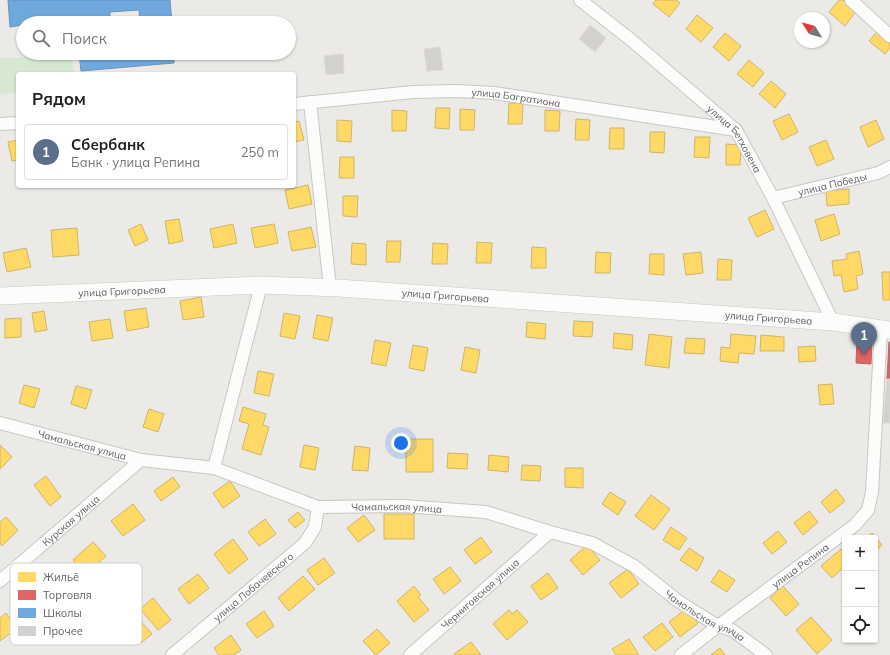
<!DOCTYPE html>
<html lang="ru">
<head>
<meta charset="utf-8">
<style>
	:root { --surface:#fff; --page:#f2f2f2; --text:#202124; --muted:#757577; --line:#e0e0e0; --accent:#0b8043 }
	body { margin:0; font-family:Mulish,sans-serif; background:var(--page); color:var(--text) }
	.controls { position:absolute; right:12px; bottom:12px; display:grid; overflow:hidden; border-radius:4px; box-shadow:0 1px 3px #0004 }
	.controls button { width:36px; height:36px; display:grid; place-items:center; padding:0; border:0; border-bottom:1px solid var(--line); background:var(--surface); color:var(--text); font:20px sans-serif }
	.compass { position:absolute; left:794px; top:12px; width:36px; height:36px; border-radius:50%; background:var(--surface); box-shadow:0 1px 3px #0004; rotate:307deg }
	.you { position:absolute; left:401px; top:443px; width:14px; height:14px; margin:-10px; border:3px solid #fff; border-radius:50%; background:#1a73e8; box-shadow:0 0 0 6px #1a73e833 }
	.badge { display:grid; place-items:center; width:26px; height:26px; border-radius:50%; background:var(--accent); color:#fff; font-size:13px; font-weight:700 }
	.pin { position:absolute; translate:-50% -33px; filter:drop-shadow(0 1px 2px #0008) }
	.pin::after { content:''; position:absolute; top:21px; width:14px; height:12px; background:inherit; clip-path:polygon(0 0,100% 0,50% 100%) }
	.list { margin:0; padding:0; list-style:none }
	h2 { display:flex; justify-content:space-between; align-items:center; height:52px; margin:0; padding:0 16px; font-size:17px }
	h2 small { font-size:13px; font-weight:400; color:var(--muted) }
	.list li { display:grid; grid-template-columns:26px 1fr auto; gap:12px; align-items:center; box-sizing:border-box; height:56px; margin:0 8px 8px; padding:0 8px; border:1px solid var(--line); border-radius:4px }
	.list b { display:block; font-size:15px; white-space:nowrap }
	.list p { margin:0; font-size:13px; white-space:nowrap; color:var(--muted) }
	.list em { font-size:13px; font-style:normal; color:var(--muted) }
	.icon { flex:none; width:22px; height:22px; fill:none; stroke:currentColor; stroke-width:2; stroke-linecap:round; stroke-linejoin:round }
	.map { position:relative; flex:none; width:890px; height:655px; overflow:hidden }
	.search { position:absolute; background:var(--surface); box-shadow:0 1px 3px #0004; left:16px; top:16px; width:280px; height:44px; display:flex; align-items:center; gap:10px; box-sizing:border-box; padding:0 14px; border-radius:22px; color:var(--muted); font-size:15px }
	.panel { position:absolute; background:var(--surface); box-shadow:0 1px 3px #0004; left:16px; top:72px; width:280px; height:116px; border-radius:4px }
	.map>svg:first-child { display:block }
	.green { fill:#d6e8d2 }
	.homes { fill:#ffd966; stroke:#ceb566 }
	.shops { fill:#e06666; stroke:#b86466 }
	.schools { fill:#6fa8dc; stroke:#6993b8 }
	.building { fill:#d3d1cf; stroke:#dcd9d6 }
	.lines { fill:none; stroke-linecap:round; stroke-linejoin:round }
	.street-casing { stroke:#c8c7c8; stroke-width:14 }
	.secondary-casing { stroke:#c7c7c8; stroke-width:18 }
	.street { stroke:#fcfcfb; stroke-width:12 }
	.secondary { stroke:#fcfcfb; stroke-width:17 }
	.labels { text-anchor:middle; stroke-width:4; stroke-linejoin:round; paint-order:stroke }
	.street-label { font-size:10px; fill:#5c6165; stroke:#fff }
	.key { fill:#fff; stroke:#ced0d1; stroke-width:1 }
	.key-label { font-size:11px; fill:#5c6165 }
</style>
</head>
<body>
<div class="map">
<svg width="890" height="655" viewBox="0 0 890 655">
	<rect width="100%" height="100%" fill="#eceae7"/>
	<path class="green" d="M67 56 72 60 74 74H18V93L0 94V58Z"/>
	<path class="homes" d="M656 0H676L680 3 669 17 653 4Z
		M839 0H843L856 11 845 26 829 12Z
		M697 15 713 28 701 42 686 29Z
		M881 27 890 34V48L885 54 869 41Z
		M725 33 741 46 729 61 713 47Z
		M749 60 764 73 753 87 737 74Z
		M771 81 786 94 775 108 759 94Z
		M509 103H523L522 124H508Z
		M436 108H450L449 129 435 128Z
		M460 109 475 110 474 130H460Z
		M392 110 407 111 406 131H392Z
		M545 110 560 111 559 131H545Z
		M789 114 798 132 782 140 773 121Z
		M576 119 590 120 589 140H575Z
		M337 120 352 121 351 142 337 141Z
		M876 120 884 139 868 147 860 127Z
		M299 121 304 140 294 142V122Z
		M610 128H624V149H609Z
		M650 132H665L664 153 650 152Z
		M695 137H710L709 158 694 157Z
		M18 140V160L12 161 8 142Z
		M826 140 834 159 817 166 809 147Z
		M726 144 741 145 740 165H726Z
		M340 157H354V178H339Z
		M308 185 312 204 289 209 285 190Z
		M849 189V204L827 206 826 191Z
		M343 196H358L357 217 343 216Z
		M765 210 774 229 757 237 748 218Z
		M834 214 840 234 821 241 815 220Z
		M179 219 183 241 169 244 165 221Z
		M141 224 148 240 135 246 128 230Z
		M233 224 237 243 214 248 210 229Z
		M274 224 278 243 255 248 251 228Z
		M311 227 316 247 292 251 288 232Z
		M77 228 79 255 53 257 51 230Z
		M387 241H401L400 262H386Z
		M477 242 492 243 491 263H476Z
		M352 243 366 244V265L351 264Z
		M433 243 448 244 447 264H432Z
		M532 247 546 248V268H531Z
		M26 248 31 267 7 272 3 253Z
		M859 251 863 274 856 276 858 289 844 292 841 275 834 276 832 261 847 259 846 254Z
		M596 252 611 253 610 273H595Z
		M701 252 703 273 686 275 683 254Z
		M650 254H664V275L649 274Z
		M718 259 732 260 731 280H717Z
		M882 272H890V300H883Z
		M201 297 204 317 183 320 180 301Z
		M146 308 149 327 127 331 124 311Z
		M44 311 47 330 35 332 32 313Z
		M284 313 300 316 295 339 280 336Z
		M317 315 333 318 328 341 313 338Z
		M21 318V337L5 338V319Z
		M110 319 113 338 92 341 89 322Z
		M574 321 593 322 592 337 573 336Z
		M527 322 546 324 545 339 526 337Z
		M614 333 633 335 632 350 613 348Z
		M649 334 672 337 669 368 645 365Z
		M731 334 756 336 754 354 739 353 738 363 720 361 721 347 730 348Z
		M761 335 784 337V351H760Z
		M686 338 705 339 704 354 684 353Z
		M375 340 391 343 386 366 371 363Z
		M413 345 428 348 424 371 409 368Z
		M815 346 816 361 799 362 798 347Z
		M465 347 480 350 476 373 461 370Z
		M258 371 274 374 269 396 254 393Z
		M832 384 834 404 820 405 818 385Z
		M24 385 40 389 34 408 19 403Z
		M76 386 92 390 86 409 71 404Z
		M243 407 266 414 263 425 269 427 261 455 242 449 249 424 239 421Z
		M149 409 164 414 158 432 143 427Z
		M406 439H433V472H406Z
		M0 445 12 457 0 469Z
		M304 445 319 448 315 470 300 467Z
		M355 446 370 448 368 471 352 470Z
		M448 453 468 454 467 469 447 468Z
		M489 455 509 457 508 472 488 470Z
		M522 465 541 466 540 481 521 480Z
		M565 468H583V488L565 487Z
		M46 476 61 497 50 506 34 485Z
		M173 477 180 487 161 501 154 491Z
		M230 481 240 496 223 508 213 493Z
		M836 489 845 501 830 513 821 502Z
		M610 492 626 502 618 515 602 504Z
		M651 495 670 509 654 530 635 516Z
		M133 504 145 520 123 536 111 521Z
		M809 511 818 522 803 535 794 523Z
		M298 512 305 520 295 528 288 520Z
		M384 514H414V539H384Z
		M364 515 375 530 358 542 347 528Z
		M6 517 18 530 2 546 0 543V522Z
		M265 519 276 534 259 546 248 532Z
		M671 527 687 538 679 550 663 540Z
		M778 531 787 542 772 554 763 543Z
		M872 533 882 545 875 551V538H866Z
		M481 537 492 552 475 564 464 550Z
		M233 539 248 559 229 574 214 554Z
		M93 542 106 556 86 574 73 560Z
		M587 545 600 560 583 575 570 560Z
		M689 548 704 558 697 571 680 560Z
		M841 549 845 554V566L832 578 821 566Z
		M324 558 335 573 318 585 307 570Z
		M450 567 461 581 444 594 433 579Z
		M628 569 639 584 621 598 609 583Z
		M719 570 735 580 727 592 711 582Z
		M548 573 558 588 541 600 531 586Z
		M198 574 209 588 189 604 178 589Z
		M303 576 315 589 289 611 278 598Z
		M414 586 421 595 418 597 429 610 414 622 397 601Z
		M783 586 799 604 786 616 770 598Z
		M153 598 171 620 158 630 140 609Z
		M687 608 698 623 680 637 669 622Z
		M509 610 512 614 517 610 528 622 507 640 493 624Z
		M264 611 274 626 257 638 246 624Z
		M6 613 17 628 0 641V618Z
		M137 617 152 634 141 643 126 627Z
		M811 617 832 640 817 654 796 630Z
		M662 623 673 637 655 651 643 637Z
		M377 629 390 643 376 655 363 641Z
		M231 635 241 650 234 655H219L214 648Z
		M629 639 639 655H616L612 649Z
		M471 642 481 655H455L454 654Z
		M720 648 725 655H711Z"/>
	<path class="shops" d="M857 340 872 341 871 364 856 363Z
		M889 342H890V379H887Z"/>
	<path class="schools" d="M8 0H170L172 23H140L139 10 110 12V23H86V20L50 23H23V25L10 27Z
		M79 53H174V63L81 71Z"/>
	<path class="building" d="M590 25 606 38 595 52 579 39Z
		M440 47 443 70 427 71 424 49Z
		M343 54 344 73 326 75 324 56Z
		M887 379H890V423H883Z"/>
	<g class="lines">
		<g class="street-casing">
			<g id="street">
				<path id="s1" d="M580 0 630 39 736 130 773 198 833 322"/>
				<path d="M851 0 890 36"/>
				<path d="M310 102 330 288"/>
				<path id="s2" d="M294 104 413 92 456 91 494 93 736 130"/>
				<path d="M0 124 18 123"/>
				<path id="s3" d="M773 198 878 173 890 167"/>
				<path id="s4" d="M0 423 141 460 214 468 318 507 403 506 486 512 550 532 592 543 634 566 678 601 718 626 732 630 766 655"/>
				<path d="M214 468 261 285"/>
				<path id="s5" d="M0 581 141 460"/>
				<path id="s6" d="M172 655 305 543 315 527 318 507"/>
				<path id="s7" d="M410 655 550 532"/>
				<path id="s8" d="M681 655 718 626 855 525 868 510 872 492 881 329"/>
			</g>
		</g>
		<g class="secondary-casing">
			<g id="secondary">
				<path id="s9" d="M0 296 261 285 338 288 833 322 890 330"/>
			</g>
		</g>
		<use href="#street" class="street"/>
		<use href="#secondary" class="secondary"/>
	</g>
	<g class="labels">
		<g class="street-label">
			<text dy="4" stroke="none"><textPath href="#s2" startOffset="223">улица Багратиона</textPath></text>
			<text dy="4" stroke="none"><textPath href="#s1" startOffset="209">улица Бетховена</textPath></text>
			<text dy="4" stroke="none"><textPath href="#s3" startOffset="61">улица Победы</textPath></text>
			<text dy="4" stroke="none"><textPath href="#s9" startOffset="122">улица Григорьева</textPath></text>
			<text dy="4" stroke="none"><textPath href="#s9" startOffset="446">улица Григорьева</textPath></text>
			<text dy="4" stroke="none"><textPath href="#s9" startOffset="770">улица Григорьева</textPath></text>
			<text dy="4" stroke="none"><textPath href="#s4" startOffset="85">Чамальская улица</textPath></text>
			<text dy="4" stroke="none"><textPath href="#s4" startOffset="409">Чамальская улица</textPath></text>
			<text dy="4" stroke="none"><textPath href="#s5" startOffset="93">Курская улица</textPath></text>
			<text dy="4" stroke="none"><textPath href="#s8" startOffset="149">улица Репина</textPath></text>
			<text dy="4" stroke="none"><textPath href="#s6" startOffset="106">улица Лобачевского</textPath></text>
			<text dy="4" stroke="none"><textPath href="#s7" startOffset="93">Черниговская улица</textPath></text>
			<text dy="4" stroke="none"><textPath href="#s4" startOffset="744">Чамальская улица</textPath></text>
		</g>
	</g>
	<rect x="10" y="563" width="132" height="82" rx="6" class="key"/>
	<rect x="18" y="572" width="18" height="10" fill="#ffd966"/>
	<rect x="18" y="590" width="18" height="10" fill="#e06666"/>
	<rect x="18" y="608" width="18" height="10" fill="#6fa8dc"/>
	<rect x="18" y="626" width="18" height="10" fill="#d3d1cf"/>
	<g class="key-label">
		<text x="43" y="581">Жильё</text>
		<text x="43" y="599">Торговля</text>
		<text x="43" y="617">Школы</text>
		<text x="43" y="635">Прочее</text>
	</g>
</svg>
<div class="controls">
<button>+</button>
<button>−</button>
<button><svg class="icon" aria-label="locate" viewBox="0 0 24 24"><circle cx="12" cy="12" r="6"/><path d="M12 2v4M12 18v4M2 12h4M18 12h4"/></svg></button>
</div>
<svg class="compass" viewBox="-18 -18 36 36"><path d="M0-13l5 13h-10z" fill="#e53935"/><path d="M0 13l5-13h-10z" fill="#757577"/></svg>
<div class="you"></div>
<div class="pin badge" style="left:864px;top:355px;background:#5c6f8a">1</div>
<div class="search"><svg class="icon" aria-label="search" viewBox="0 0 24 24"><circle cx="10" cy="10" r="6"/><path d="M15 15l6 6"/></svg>Поиск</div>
<section class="panel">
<h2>Рядом<small></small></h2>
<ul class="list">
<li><span class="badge" style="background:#5c6f8a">1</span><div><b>Сбербанк</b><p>Банк · улица Репина</p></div><em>250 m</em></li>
</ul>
</section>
</div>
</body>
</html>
